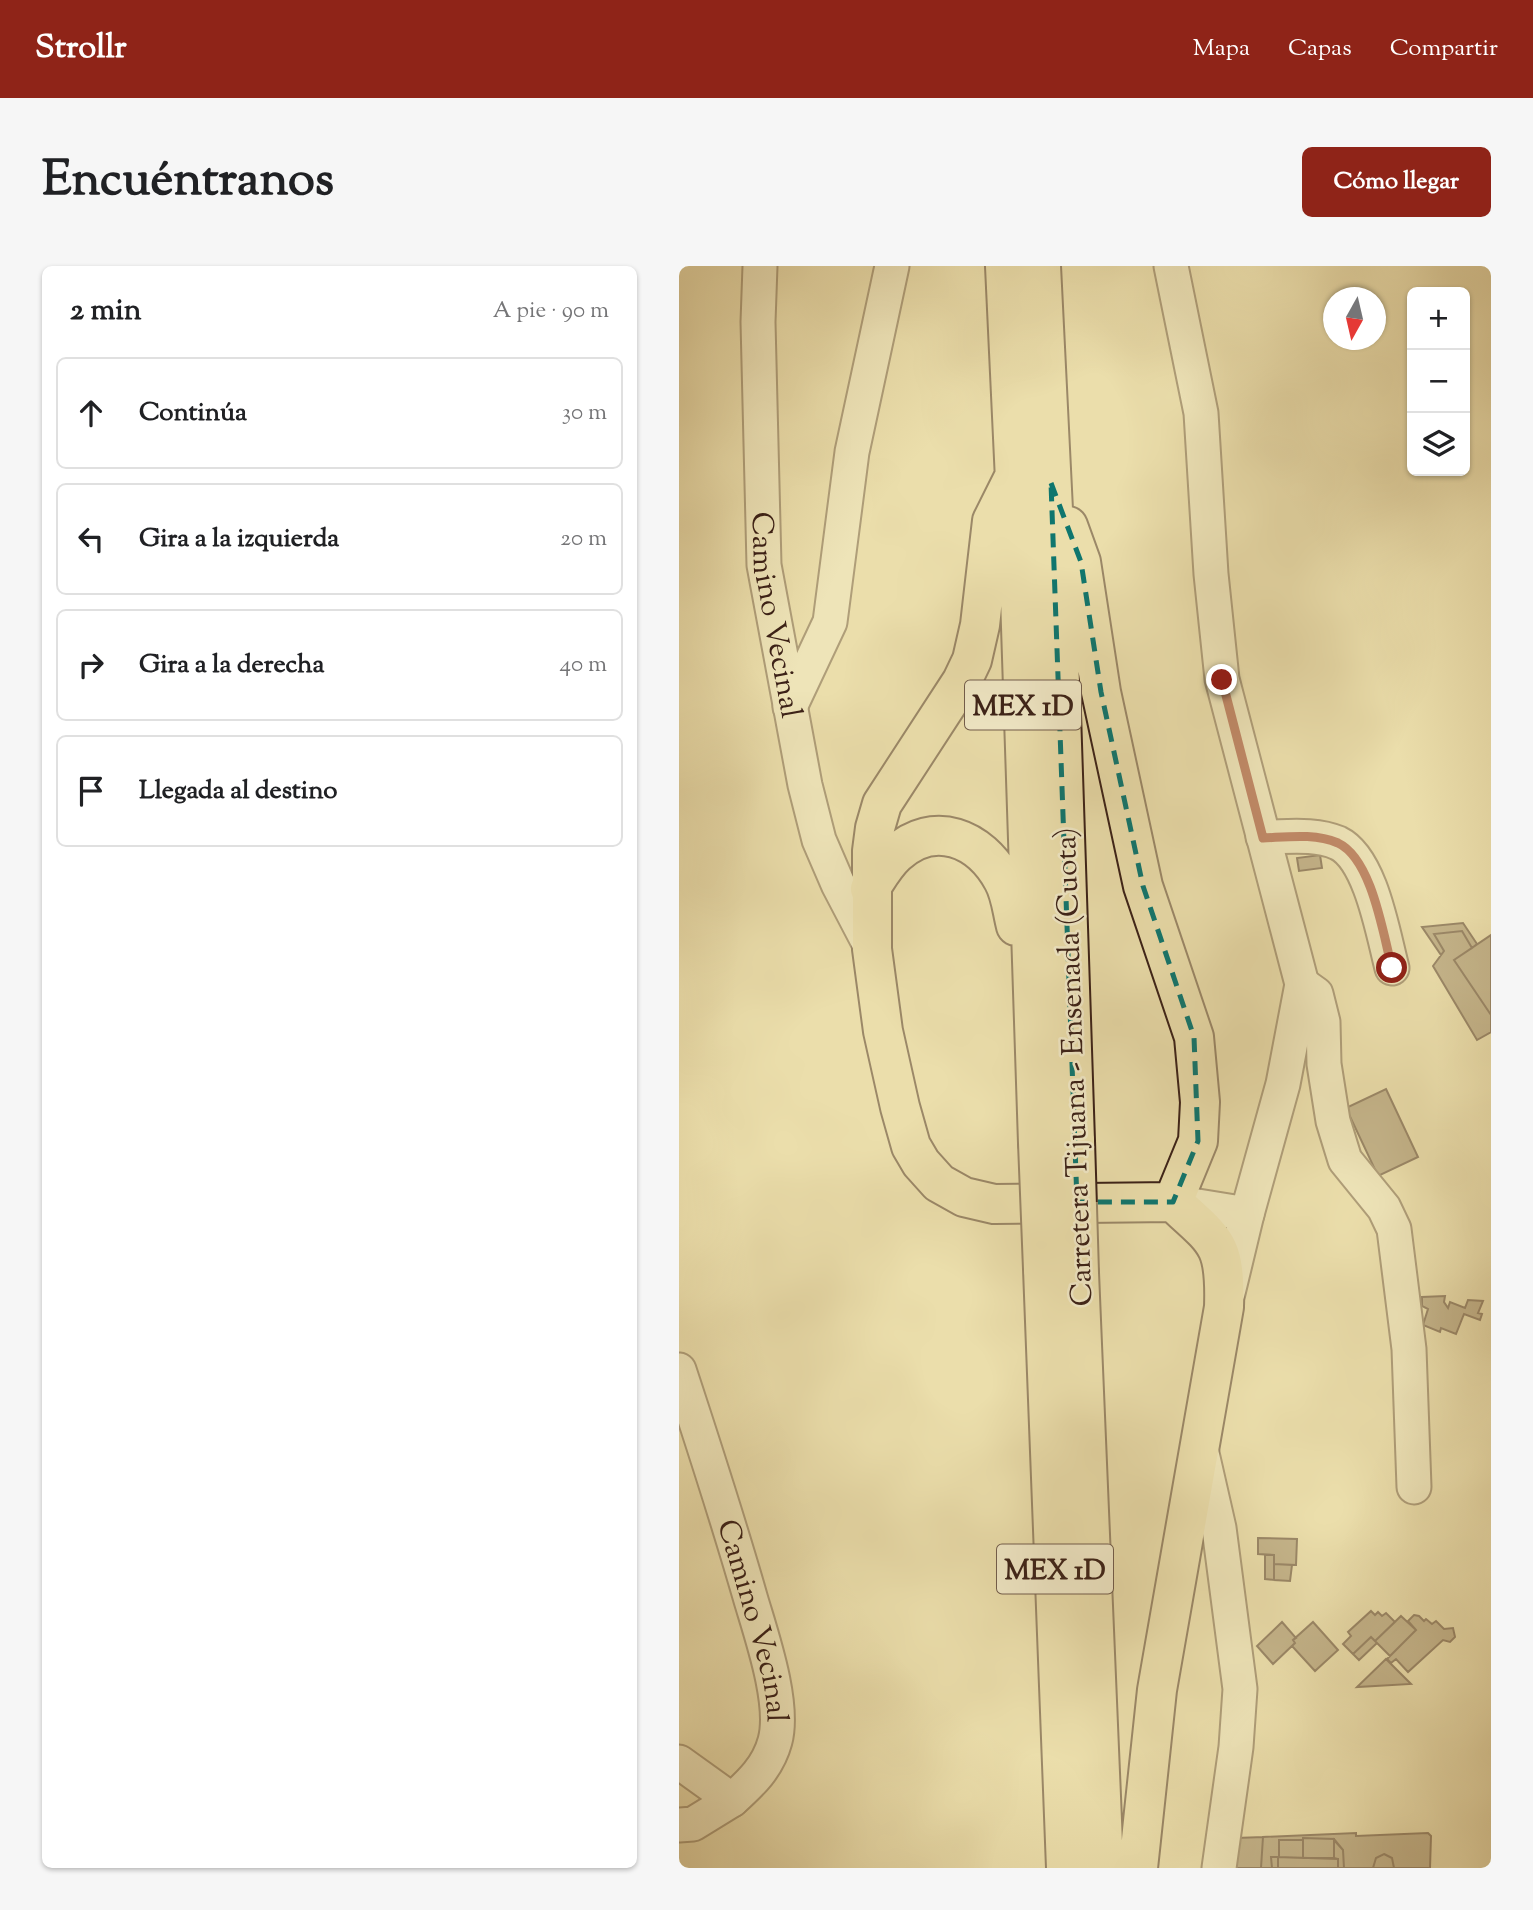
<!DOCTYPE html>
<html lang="es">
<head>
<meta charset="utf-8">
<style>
	:root { --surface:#fff; --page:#f6f6f6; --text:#202124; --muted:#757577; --line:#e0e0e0; --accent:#8f2418 }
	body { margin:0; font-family:"Sorts Mill Goudy",serif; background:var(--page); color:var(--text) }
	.controls { position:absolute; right:21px; top:21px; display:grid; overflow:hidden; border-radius:10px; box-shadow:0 2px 5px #0004 }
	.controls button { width:63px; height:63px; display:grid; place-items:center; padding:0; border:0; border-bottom:2px solid var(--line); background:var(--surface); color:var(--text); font:35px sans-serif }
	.compass { position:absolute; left:644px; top:21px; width:63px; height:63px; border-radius:50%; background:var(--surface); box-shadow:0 2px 5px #0004; rotate:188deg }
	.stop { position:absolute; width:21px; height:21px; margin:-16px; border:5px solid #8f2418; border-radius:50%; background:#fff }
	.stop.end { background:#8f2418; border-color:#fff; box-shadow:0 2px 7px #0008 }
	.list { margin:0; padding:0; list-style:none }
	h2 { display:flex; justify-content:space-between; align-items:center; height:91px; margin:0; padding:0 28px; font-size:30px }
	h2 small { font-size:23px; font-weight:400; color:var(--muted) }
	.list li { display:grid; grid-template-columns:46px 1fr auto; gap:21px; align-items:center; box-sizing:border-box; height:112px; margin:0 14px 14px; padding:0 14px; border:2px solid var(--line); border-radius:10px }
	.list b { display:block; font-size:26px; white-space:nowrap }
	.list em { font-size:23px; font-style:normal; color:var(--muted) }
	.icon { flex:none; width:38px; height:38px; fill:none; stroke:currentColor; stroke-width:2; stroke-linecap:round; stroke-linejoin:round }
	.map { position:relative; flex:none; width:812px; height:1602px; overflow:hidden; border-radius:10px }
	header { display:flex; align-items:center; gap:42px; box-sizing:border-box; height:98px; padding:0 35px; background:var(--accent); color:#fff }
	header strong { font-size:33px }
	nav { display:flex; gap:38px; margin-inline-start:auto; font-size:24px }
	.intro { display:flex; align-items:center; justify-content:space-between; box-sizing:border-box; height:168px; padding:0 42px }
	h1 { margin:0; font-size:49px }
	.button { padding:18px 32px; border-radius:10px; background:var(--accent); color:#fff; font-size:24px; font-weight:700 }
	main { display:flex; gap:42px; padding:0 42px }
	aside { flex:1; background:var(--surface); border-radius:10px; box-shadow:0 2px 5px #0004 }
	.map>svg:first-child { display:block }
	.building { fill:#978364; stroke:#3b2117; stroke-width:2 }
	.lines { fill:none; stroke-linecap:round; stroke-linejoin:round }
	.minor-casing { stroke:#67503c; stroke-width:37 }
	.highway-casing { stroke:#3b2117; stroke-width:42 }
	.minor { stroke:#f2eac8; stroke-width:33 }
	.highway { stroke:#ebdeab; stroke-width:38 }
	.highway-bridge-casing { stroke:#3b2117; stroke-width:42; stroke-linecap:butt }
	.highway-bridge { stroke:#ebdeab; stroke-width:38 }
	.route { stroke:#8f2418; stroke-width:9 }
	.marked { fill:none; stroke:#0f766e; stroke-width:5; stroke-dasharray:14 9; stroke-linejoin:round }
	.labels { text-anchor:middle; stroke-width:5; stroke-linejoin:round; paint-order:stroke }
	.shield { fill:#f2eac8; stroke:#725d4c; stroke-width:2 }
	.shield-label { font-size:28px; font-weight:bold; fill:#3b2117 }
	.street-label { font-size:30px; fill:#3b2117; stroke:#f2eac8 }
</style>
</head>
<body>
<header>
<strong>Strollr</strong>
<nav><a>Mapa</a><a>Capas</a><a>Compartir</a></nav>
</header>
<div class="intro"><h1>Encuéntranos</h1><a class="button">Cómo llegar</a></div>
<main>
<aside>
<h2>2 min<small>A pie · 90 m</small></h2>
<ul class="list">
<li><svg class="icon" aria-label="ahead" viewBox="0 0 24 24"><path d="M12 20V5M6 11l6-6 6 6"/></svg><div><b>Continúa</b></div><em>30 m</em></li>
<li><svg class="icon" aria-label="left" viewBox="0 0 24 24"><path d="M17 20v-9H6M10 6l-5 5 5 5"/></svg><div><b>Gira a la izquierda</b></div><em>20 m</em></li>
<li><svg class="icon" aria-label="right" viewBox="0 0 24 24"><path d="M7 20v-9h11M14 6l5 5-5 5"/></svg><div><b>Gira a la derecha</b></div><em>40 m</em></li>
<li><svg class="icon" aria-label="arrive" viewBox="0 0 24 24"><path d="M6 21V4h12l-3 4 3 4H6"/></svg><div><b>Llegada al destino</b></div></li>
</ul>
</aside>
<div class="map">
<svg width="812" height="1602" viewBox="0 0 812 1602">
	<rect width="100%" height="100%" fill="#ebdeab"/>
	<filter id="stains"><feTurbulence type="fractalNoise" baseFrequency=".00286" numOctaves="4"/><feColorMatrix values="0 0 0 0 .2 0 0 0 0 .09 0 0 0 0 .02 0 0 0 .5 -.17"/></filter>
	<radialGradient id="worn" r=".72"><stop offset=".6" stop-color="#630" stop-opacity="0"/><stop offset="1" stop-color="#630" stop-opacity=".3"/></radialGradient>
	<path class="building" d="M641 589 643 602 620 605 618 592Z
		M784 657 798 678 793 682 783 665 755 668 765 685 762 689 743 661Z
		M783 665 793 682 775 694 812 749V766L798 774 754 700 765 685 755 668Z
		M812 669V749L775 694Z
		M707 823 739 891 699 910 667 842Z
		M766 1030 765 1036 769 1042 771 1036 786 1042 789 1034 804 1035 799 1047 803 1048 801 1054 785 1048 777 1068 762 1062 761 1066 744 1059 749 1043 743 1040V1031Z
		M579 1272 618 1273 617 1299 595 1298V1289L579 1288Z
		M586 1289H595V1314L586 1313Z
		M595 1298 613 1299 611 1315 595 1314Z
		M692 1345 696 1349 699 1346 703 1350 707 1347 716 1356 696 1375 692 1371 674 1388 664 1378 672 1370 669 1366Z
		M735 1349 740 1350 745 1355 747 1353 753 1358 757 1355 765 1363 774 1362 776 1371 771 1376 764 1374 729 1406 717 1393 712 1397 708 1393 737 1364 729 1355Z
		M722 1350 737 1364 711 1390 696 1375Z
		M603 1356 617 1372 614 1374 616 1377 594 1398 578 1380Z
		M634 1356 659 1384 636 1405 613 1380 616 1377 614 1374Z
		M692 1371 698 1377 680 1394 674 1388Z
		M707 1393 732 1418 678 1421Z
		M677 1567V1570L749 1567 752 1570 751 1602H715L713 1592 705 1588 697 1592 694 1602H665L664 1584 655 1573 624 1572V1574H600V1591H592L593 1602H582L584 1571Z
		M584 1571 582 1602H554L557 1572Z
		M624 1572 655 1573V1592H624Z
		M600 1574H624V1592L599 1591V1602H593L592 1591H600Z
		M655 1574 664 1584 665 1602H659V1593L655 1592Z
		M705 1588 713 1592 715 1602H694L697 1592Z
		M599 1591 659 1593V1602H599Z"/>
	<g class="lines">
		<g class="minor-casing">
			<g id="minor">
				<path id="s1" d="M81 0 79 56 85 299 126 519 140 574 159 618 193 683"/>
				<path d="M492 0 522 147 532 308 543 413 623 718 604 818 568 948 494 936"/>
				<path d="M111 441 151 356 173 186 213 0"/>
				<path d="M584 571C608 571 636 567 659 577 692 593 704 668 713 702"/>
				<path d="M623 718 637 728 644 756 645 798 654 855 666 894 705 942 715 963 730 1083 735 1221"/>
				<path d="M549 1027 568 948"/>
				<path id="s2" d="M0 1104C25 1180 50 1257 72 1334 83 1371 106 1438 96 1475 89 1501 72 1517 53 1534L0 1496"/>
				<path d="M522 1183 540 1262 561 1423 557 1481 540 1602"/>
				<path d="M0 1559 14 1558 53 1534"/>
			</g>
		</g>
		<g class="highway-casing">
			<path id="highway" d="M326 0 340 300 359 877
				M362 0 378 325 396 875
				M335 211 313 255 301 359 293 394 283 415 203 538 196 562 193 585V683L204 765 221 841 232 880 242 897 260 917 285 931 315 938 494 936C538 976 547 978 545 1041L478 1424 459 1602
				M389 260 402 296 422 426 464 620 515 771 521 836 519 875 494 936
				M191 623C199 611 206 598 217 588 255 553 301 572 324 614 332 628 333 645 337 660
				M364 1003 387 1602
				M400 1007 425 1602"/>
		</g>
		<use href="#minor" class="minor"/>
		<use href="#highway" class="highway"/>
		<g class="highway-bridge-casing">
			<path id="highway-bridge" d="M396 875 400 1007
				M359 877 364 1003"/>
		</g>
		<use href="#highway-bridge" class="highway-bridge"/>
	</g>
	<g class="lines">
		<path class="route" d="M543 414 584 572C608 571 636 567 659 577 693 593 704 668 713 702"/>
	</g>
	<path d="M0 0H812V1602H0ZM372 217 402 296 422 426 464 620 515 771 519 875 494 936H398Z" fill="#ebdeab" fill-opacity=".55" fill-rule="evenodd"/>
	<path class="marked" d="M372 217 402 296 422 426 464 620 515 771 519 875 494 936H398Z"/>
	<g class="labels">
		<g class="shield">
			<rect x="286" y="414.5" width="116" height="49" rx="5"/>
			<rect x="318" y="1278.5" width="116" height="49" rx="5"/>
		</g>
		<g class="shield-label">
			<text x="344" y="449">MEX 1D</text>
			<text x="376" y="1313">MEX 1D</text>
		</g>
		<g class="street-label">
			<text dy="10" stroke="none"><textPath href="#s1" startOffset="350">Camino Vecinal</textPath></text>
			<text transform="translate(394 801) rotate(-92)" y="10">Carretera Tijuana - Ensenada (Cuota)</text>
			<text dy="10" stroke="none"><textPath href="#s2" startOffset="262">Camino Vecinal</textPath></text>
		</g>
	</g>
	<rect width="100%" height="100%" filter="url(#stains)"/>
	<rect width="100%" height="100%" fill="url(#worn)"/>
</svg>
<div class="controls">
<button>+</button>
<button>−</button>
<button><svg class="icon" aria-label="layers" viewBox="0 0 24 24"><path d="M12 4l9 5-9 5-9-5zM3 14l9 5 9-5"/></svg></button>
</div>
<svg class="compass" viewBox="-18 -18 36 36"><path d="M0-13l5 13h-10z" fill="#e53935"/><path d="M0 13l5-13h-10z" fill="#757577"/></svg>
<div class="stop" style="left:713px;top:702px"></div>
<div class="stop end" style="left:543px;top:414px"></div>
</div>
</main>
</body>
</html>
